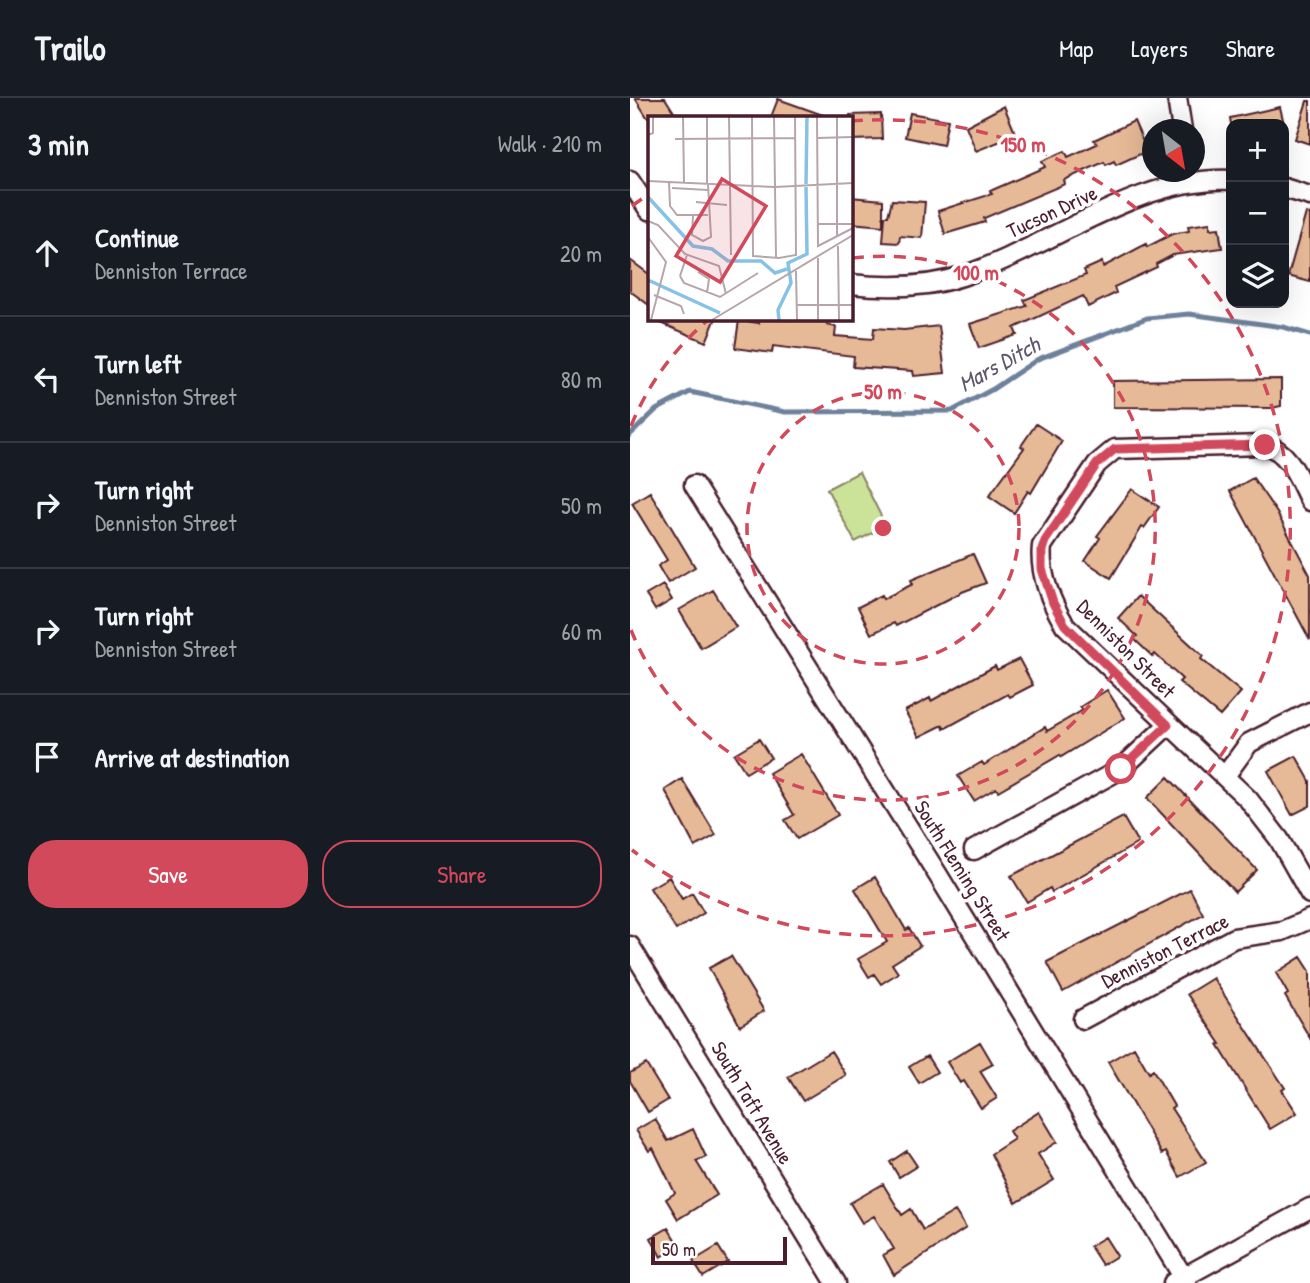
<!DOCTYPE html>
<html lang="en">
<head>
<meta charset="utf-8">
<style>
	:root { --surface:#171b24; --page:#20242c; --text:#f1f3f6; --muted:#9ea1a6; --line:#363941; --accent:#d1495b }
	body { margin:0; font-family:"Patrick Hand",sans-serif; background:var(--page); color:var(--text) }
	.controls { position:absolute; right:21px; top:21px; display:grid; overflow:hidden; border-radius:14px; box-shadow:0 7px 28px #0002 }
	.controls button { width:63px; height:63px; display:grid; place-items:center; padding:0; border:0; border-bottom:2px solid var(--line); background:var(--surface); color:var(--text); font:35px sans-serif }
	.compass { position:absolute; left:512px; top:21px; width:63px; height:63px; border-radius:50%; background:var(--surface); box-shadow:0 7px 28px #0002; rotate:149deg }
	.scale { position:absolute; left:21px; bottom:18px; width:136px; box-sizing:border-box; padding-left:7px; border:4px solid #4a1f2b; border-top:0; font-size:19px; line-height:24px; white-space:nowrap; color:#4a1f2b; -webkit-text-stroke:5px #fff; paint-order:stroke }
	.stop { position:absolute; width:21px; height:21px; margin:-16px; border:5px solid #d1495b; border-radius:50%; background:#fff }
	.stop.end { background:#d1495b; border-color:#fff; box-shadow:0 2px 7px #0008 }
	.list { margin:0; padding:0; list-style:none }
	h2 { display:flex; justify-content:space-between; align-items:center; height:91px; margin:0; padding:0 28px; font-size:30px }
	h2 small { font-size:23px; font-weight:400; color:var(--muted) }
	.list li { display:grid; grid-template-columns:46px 1fr auto; gap:21px; align-items:center; box-sizing:border-box; height:126px; padding:0 28px; border-top:2px solid var(--line) }
	.list b { display:block; font-size:26px; white-space:nowrap }
	.list p { margin:0; font-size:23px; white-space:nowrap; color:var(--muted) }
	.list em { font-size:23px; font-style:normal; color:var(--muted) }
	.actions { display:flex; gap:14px; padding:21px 28px }
	.actions a { flex:1; padding:16px 0; border:2px solid var(--accent); border-radius:28px; text-align:center; font-size:24px; color:var(--accent) }
	.actions .main { background:var(--accent); color:#fff }
	.icon { flex:none; width:38px; height:38px; fill:none; stroke:currentColor; stroke-width:2; stroke-linecap:round; stroke-linejoin:round }
	.map { position:relative; flex:none; width:680px; height:1185px; overflow:hidden }
	header { display:flex; align-items:center; gap:42px; box-sizing:border-box; height:98px; padding:0 35px; background:var(--surface); border-bottom:2px solid var(--line) }
	header strong { font-size:33px }
	nav { display:flex; gap:38px; margin-inline-start:auto; font-size:24px }
	main { display:flex }
	aside { flex:1; background:var(--surface) }
	.map>svg:first-child { display:block }
	.green { fill:#cbe398; stroke:#8a8162; stroke-width:2 }
	.lines { fill:none; stroke-linecap:round; stroke-linejoin:round }
	.stream { stroke:#6e819b; stroke-width:5 }
	.building { fill:#e7ba97; stroke:#4a1f2b; stroke-width:2 }
	.minor-casing { stroke:#4a1f2b; stroke-width:23 }
	.minor { stroke:#fff; stroke-width:18 }
	.route { stroke:#d1495b; stroke-width:9 }
	.ring { fill:none; stroke:#d1495b; stroke-width:3.5; stroke-dasharray:12 9 }
	.labels { text-anchor:middle; stroke-width:7; stroke-linejoin:round; paint-order:stroke }
	.street-label { font-size:21px; fill:#4a1f2b; stroke:#fff }
	.water-label { font-size:23px; font-style:italic; fill:#5f586c; stroke:#fff }
	.inset-river { fill:none; stroke:#86c2e6; stroke-width:3.5 }
	.inset-road { fill:none; stroke:#b7a5aa; stroke-width:2 }
	.view { fill:#d1495b; fill-opacity:0.15; stroke:#d1495b; stroke-width:3.5 }
	.inset-edge { fill:none; stroke:#4a1f2b; stroke-width:3.5 }
	.centre { fill:#d1495b; stroke:#fff; stroke-width:3.5 }
	.ring-label { font-size:21px; text-anchor:middle; font-weight:bold; fill:#d1495b; stroke:#fff; stroke-width:7; stroke-linejoin:round; paint-order:stroke }
</style>
</head>
<body>
<header>
<strong>Trailo</strong>
<nav><a>Map</a><a>Layers</a><a>Share</a></nav>
</header>
<main>
<aside>
<h2>3 min<small>Walk · 210 m</small></h2>
<ul class="list">
<li><svg class="icon" aria-label="ahead" viewBox="0 0 24 24"><path d="M12 20V5M6 11l6-6 6 6"/></svg><div><b>Continue</b><p>Denniston Terrace</p></div><em>20 m</em></li>
<li><svg class="icon" aria-label="left" viewBox="0 0 24 24"><path d="M17 20v-9H6M10 6l-5 5 5 5"/></svg><div><b>Turn left</b><p>Denniston Street</p></div><em>80 m</em></li>
<li><svg class="icon" aria-label="right" viewBox="0 0 24 24"><path d="M7 20v-9h11M14 6l5 5-5 5"/></svg><div><b>Turn right</b><p>Denniston Street</p></div><em>50 m</em></li>
<li><svg class="icon" aria-label="right" viewBox="0 0 24 24"><path d="M7 20v-9h11M14 6l5 5-5 5"/></svg><div><b>Turn right</b><p>Denniston Street</p></div><em>60 m</em></li>
<li><svg class="icon" aria-label="arrive" viewBox="0 0 24 24"><path d="M6 21V4h12l-3 4 3 4H6"/></svg><div><b>Arrive at destination</b></div></li>
</ul>
<div class="actions"><a class="main">Save</a><a>Share</a></div>
</aside>
<div class="map">
<svg width="680" height="1185" viewBox="0 0 680 1185">
	<rect width="100%" height="100%" fill="#fff"/>
	<filter id="ink" filterUnits="userSpaceOnUse"><feTurbulence type="fractalNoise" baseFrequency=".0143" numOctaves="2"/><feDisplacementMap in="SourceGraphic" scale="14" xChannelSelector="R" yChannelSelector="G"/><feConvolveMatrix kernelMatrix="1 2 1 2 8 2 1 2 1" color-interpolation-filters="sRGB"/></filter>
	<g filter="url(#ink)">
		<path class="green" d="M229 374 256 428 225 444 197 391Z"/>
		<g class="lines">
			<path class="stream" d="M0 337 26 312 60 294 155 314 322 313 363 291 408 261 517 220 559 216 653 229 680 237"/>
		</g>
		<path class="building" d="M5 0H35L47 19H17Z
			M148 1 193 17V19H141Z
			M677 3H680V46L665 41Z
			M374 8 386 37 346 53 336 28Z
			M650 9 654 26H601L600 20Z
			M280 15 318 22 313 47 275 39Z
			M251 16 252 41 220 42V17Z
			M504 23 517 53 486 67 484 63 476 67 474 64 434 82 435 86 354 120 355 124 315 136 308 113 362 96 360 93 415 69 412 63 435 53 438 59 467 46 464 42Z
			M220 99 253 102V128L220 125Z
			M262 102 295 104 292 140 270 138 269 145 253 144 255 118H258Z
			M676 115 680 116V184L658 178Z
			M580 125V131L589 130 592 150 543 157 526 166 527 169 484 189 486 195 458 209 453 198 384 230 387 237 349 250 340 226 397 208 394 202 456 177 454 172 472 164 473 169 516 146 517 149 542 136 559 133 558 128Z
			M0 162 19 176V207L0 193Z
			M19 220H86L76 244Z
			M129 220 198 224 197 227 206 229 205 238 243 241 244 230 274 232 309 228 315 275 284 278 283 273 223 269 224 258 143 248 142 255 105 250 109 222 129 225Z
			M651 281V308L642 310 483 309V283Z
			M406 326 432 343 401 395 398 393 384 415 359 398 394 350 391 348Z
			M623 380 647 415 680 477V542L600 393Z
			M502 391 529 409 514 430 512 429 481 480 455 463 470 440 467 438Z
			M20 394 65 469 38 485 28 468 37 462 2 405Z
			M343 456 356 485 332 494 266 528 264 525 241 536 228 509 252 497 253 501 283 486 281 482Z
			M33 487 42 502 25 512 16 497Z
			M83 492 106 529 71 550 49 512Z
			M508 498 573 558 571 561 611 594 590 618 549 584 552 581 525 556 523 559 504 541 507 538 488 520Z
			M389 561 403 587 380 599 378 596 314 631 313 627 289 639 275 613 300 600 301 603 365 568 367 572Z
			M477 592 495 620 431 659 430 657 368 693 366 690 344 703 328 678 352 664 354 667 415 629 417 633 453 612 450 609Z
			M129 641 141 660 116 675 104 656Z
			M171 656 208 717 167 741 155 722 164 717 139 675Z
			M666 658 680 683V708L662 717 638 673Z
			M538 679 627 772 605 794 517 700Z
			M52 681 86 737 65 749 35 692Z
			M493 719 508 745 422 794 420 790 397 804 381 778Z
			M39 779 52 801 62 795 74 815 46 832 20 790Z
			M245 779 276 832 279 830 290 848 262 866 268 875 251 886 244 876 239 879 228 861 257 844 225 791Z
			M560 791 573 816 433 894 417 864Z
			M101 858 134 913 110 928 79 870Z
			M671 859 680 873V940L655 898 658 896 646 875Z
			M583 880 655 990 652 992 667 1015 640 1031 588 947 591 946 557 896Z
			M350 944 363 966 350 973 367 1000 351 1010 334 983 330 985 317 964Z
			M504 949 519 975 523 972 544 1008 541 1010 576 1064 550 1079 536 1054 532 1056 478 964Z
			M201 953 216 977 173 1003 158 979Z
			M297 958 307 974 289 985 279 969Z
			M16 966 38 1002 18 1014 0 983V975Z
			M409 1014 427 1044 408 1056 424 1082 386 1105 361 1056 384 1041 379 1033Z
			M25 1021 38 1043 63 1031 76 1059 66 1063 87 1097 48 1121 36 1101 45 1095 23 1050 19 1053 6 1032Z
			M277 1053 287 1068 269 1079 260 1064Z
			M253 1086 272 1117 281 1111 293 1132 325 1113 336 1130 264 1177 253 1157 264 1151 244 1118 232 1125 220 1105Z
			M38 1130 49 1148 31 1159 21 1140Z
			M475 1139 487 1158 472 1167 460 1148Z
			M88 1148 98 1164 73 1179 63 1163Z"/>
		<g class="lines">
			<g class="minor-casing">
				<path id="minor" d="M547 0 552 32
					M0 83 19 112
					M654 90 680 98
					M220 186C257 190 296 190 332 178 419 150 507 78 601 82
					M64 387 308 777 557 1185
					M680 403C669 382 660 353 635 347L485 351 467 366 412 448C409 475 421 505 435 527L618 701 649 741 680 796
					M595 678 619 645 680 614
					M344 752 491 671 538 627
					M0 848 206 1185
					M453 921 604 840 652 833 680 821
					M543 1185 680 1110"/>
			</g>
			<use href="#minor" class="minor"/>
		</g>
	</g>
	<g class="lines" filter="url(#ink)">
		<path class="route" d="M491 671 538 627 435 527 423 505 412 471V452L415 443 467 366 485 351 635 347"/>
	</g>
	<g class="ring">
		<circle cx="253" cy="430" r="136"/>
		<path d="M1 328A272 272 0 0 1 78 222M222 160A272 272 0 1 1 1 532"/>
		<path d="M2 108A408 408 0 0 1 19 96M221 23A408 408 0 1 1 2 752"/>
	</g>
	<g class="labels">
		<g class="street-label">
			<text transform="translate(422 114) rotate(-25)" y="7">Tucson Drive</text>
			<text transform="translate(496 551) rotate(45)" y="7">Denniston Street</text>
			<text transform="translate(332 773) rotate(58)" y="7">South Fleming Street</text>
			<text transform="translate(535 853) rotate(-27)" y="7">Denniston Terrace</text>
			<text transform="translate(122 1005) rotate(59)" y="7">South Taft Avenue</text>
		</g>
		<g class="water-label">
			<text transform="translate(369 266) rotate(-29)" y="8">Mars Ditch</text>
		</g>
	</g>
	<g transform="translate(18 18)">
		<rect width="205" height="205" fill="#fff"/>
		<path class="inset-river" d="M158 68 159 0M0 81 45 130 64 133 80 145H113L127 157 139 153M0 164 72 197M131 204 130 194 143 167 140 147 159 138 158 71"/>
		<path class="inset-road" d="M35 0 36 67M59 0V68M81 0 83 139M104 0 105 140 131 142 148 139 147 0M126 0 128 142M169 0 170 130 205 112M189 0V121M0 19 5 17V0M169 22 205 21M27 23 147 22M0 65 127 71 205 67M21 66 22 90 29 99H60M24 72 60 74M48 86 79 89M45 100 44 119 55 125 63 121 60 68M0 105 10 109 37 138 71 150 78 178M170 108H205M0 121 18 146 3 204M190 130 191 204M170 142V204M148 155 149 204M50 156 61 163 59 177M32 160 36 167 72 181 110 157M32 160 39 139M6 179 33 190 36 198M148 189H205M64 204 205 119"/>
		<path class="view" d="M74 63 118 90 72 166 28 140Z"/>
		<rect width="205" height="205" class="inset-edge"/>
	</g>
	<circle cx="253" cy="430" r="10" class="centre"/>
	<g class="ring-label">
		<text x="393" y="54">150 m</text>
		<text x="346" y="182">100 m</text>
		<text x="253" y="301">50 m</text>
	</g>
</svg>
<div class="controls">
<button>+</button>
<button>−</button>
<button><svg class="icon" aria-label="layers" viewBox="0 0 24 24"><path d="M12 4l9 5-9 5-9-5zM3 14l9 5 9-5"/></svg></button>
</div>
<svg class="compass" viewBox="-18 -18 36 36"><path d="M0-13l5 13h-10z" fill="#e53935"/><path d="M0 13l5-13h-10z" fill="#9ea1a6"/></svg>
<div class="scale">50 m</div>
<div class="stop" style="left:491px;top:671px"></div>
<div class="stop end" style="left:635px;top:347px"></div>
</div>
</main>
</body>
</html>
